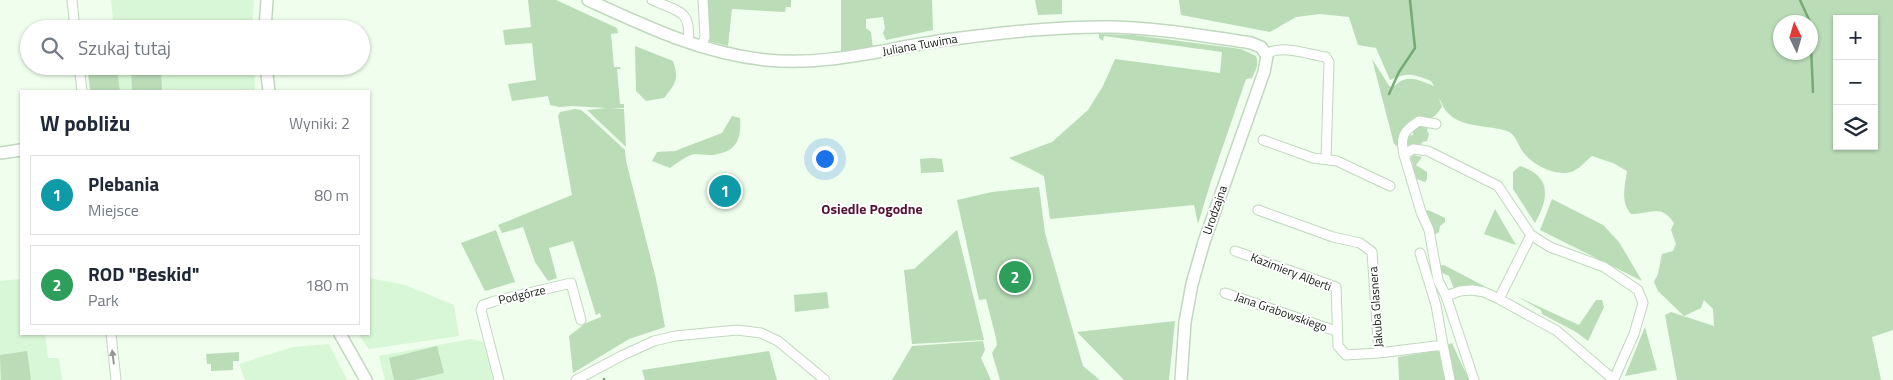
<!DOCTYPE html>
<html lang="pl">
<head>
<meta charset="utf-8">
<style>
	:root { --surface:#fff; --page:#f2f2f3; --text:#1f2937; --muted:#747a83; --line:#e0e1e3; --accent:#b53075 }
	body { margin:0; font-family:"Titillium Web",sans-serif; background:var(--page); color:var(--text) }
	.controls { position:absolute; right:15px; top:15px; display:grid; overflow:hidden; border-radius:0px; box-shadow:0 1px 4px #0004 }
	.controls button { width:45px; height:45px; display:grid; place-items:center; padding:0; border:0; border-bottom:1px solid var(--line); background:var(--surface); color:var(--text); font:25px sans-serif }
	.compass { position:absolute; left:1773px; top:15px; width:45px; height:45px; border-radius:50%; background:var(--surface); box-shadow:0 1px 4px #0004; rotate:355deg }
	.you { position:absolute; left:824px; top:158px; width:18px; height:18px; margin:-12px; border:4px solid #fff; border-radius:50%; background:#1a73e8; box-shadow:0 0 0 8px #1a73e833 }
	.badge { display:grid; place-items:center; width:32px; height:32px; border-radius:50%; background:var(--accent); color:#fff; font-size:16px; font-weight:700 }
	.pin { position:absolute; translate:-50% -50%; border:2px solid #fff; box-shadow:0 1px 5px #0006 }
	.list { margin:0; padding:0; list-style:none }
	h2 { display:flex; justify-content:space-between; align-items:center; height:65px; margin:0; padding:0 20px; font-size:21px }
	h2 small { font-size:16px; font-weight:400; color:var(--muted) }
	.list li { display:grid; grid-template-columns:32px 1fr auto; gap:15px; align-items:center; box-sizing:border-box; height:80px; margin:0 10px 10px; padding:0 10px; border:1px solid var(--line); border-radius:0px }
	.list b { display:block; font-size:19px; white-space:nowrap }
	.list p { margin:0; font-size:16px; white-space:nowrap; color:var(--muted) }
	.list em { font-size:16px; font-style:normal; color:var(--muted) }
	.icon { flex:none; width:28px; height:28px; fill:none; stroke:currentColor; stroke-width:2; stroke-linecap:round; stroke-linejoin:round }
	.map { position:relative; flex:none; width:1893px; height:380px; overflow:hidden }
	.search { position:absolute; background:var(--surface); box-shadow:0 1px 4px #0004; left:20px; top:20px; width:350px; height:55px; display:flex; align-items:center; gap:12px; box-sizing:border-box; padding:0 18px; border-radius:28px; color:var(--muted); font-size:19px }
	.panel { position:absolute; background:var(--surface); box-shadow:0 1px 4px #0004; left:20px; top:90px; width:350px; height:245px; border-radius:0px }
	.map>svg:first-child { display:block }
	.built { fill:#d8f7d6 }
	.green { fill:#badcb7; fill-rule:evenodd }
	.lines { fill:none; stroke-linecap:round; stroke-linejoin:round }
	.stream { stroke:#77aa74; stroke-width:2.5 }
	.minor-casing { stroke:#c0d8be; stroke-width:11 }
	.tertiary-casing { stroke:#c0d8be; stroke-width:14 }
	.minor { stroke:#fff; stroke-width:9 }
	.tertiary { stroke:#fff; stroke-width:11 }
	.oneway { fill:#959995 }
	.labels { text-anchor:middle; stroke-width:4; stroke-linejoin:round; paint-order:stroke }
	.street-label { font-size:12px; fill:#141d13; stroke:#fff }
	.neighbourhood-label { font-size:14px; font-weight:bold; fill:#521233; stroke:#fff }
</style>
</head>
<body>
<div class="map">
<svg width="1893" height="380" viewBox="0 0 1893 380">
	<rect width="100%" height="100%" fill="#effeed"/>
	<path class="built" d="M111 0H254L252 29H114Z
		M117 66H254L255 91H120Z
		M369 278 405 285 454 305 459 336 369 349 358 334H369Z
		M21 279V334H45L48 358H59L62 380H0V281Z
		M471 339 483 342 493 380H385L379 356Z
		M329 344 347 380H245L239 364 293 347Z"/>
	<path class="green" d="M528 0H556L617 28 618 33 611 34 614 67H620L621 69H617L620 104H624V108L610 109H624L626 147 587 110 606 108 571 106 560 107 550 105 548 96 512 101 508 84 536 80 532 43 505 45 503 30 531 27Z
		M707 0H791V7H786L785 12 732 9 728 46 708 41Z
		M841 0H932L933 30 886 40 883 33 885 28 883 17 866 19V28L871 32 873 49 841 53Z
		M1035 0H1062V14L1038 15Z
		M1179 0H1893V330L1872 337 1881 380H1677L1665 315 1671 312 1714 326 1713 309 1704 300 1701 308 1684 316 1658 291 1654 282 1658 274 1662 254 1673 251 1676 244 1671 230 1674 223C1660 203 1652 214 1631 214 1620 201 1625 187 1627 171L1613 163 1592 156C1586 161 1578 170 1571 172 1554 177 1529 163 1521 149 1517 142 1515 134 1507 131 1489 125 1463 128 1449 114 1444 110 1442 103 1439 98L1442 107C1439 111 1435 117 1430 119 1426 120 1419 117 1414 119 1402 124 1400 136 1398 147L1394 144 1372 59 1390 87C1397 86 1396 84 1401 81 1413 75 1424 83 1434 86L1431 81C1413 74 1408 72 1390 80L1376 48 1358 45 1349 17 1320 14 1296 17 1270 32 1181 15ZM1837 19H1874V146H1837ZM1780 22H1810V52H1780Z
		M1099 34 1134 35 1241 49 1256 56C1259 65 1256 70 1252 78L1246 79 1211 181 1198 224 1194 205 1050 219 1044 176 1009 158 1052 142 1088 110 1103 86 1115 59 1220 73 1222 52 1104 36 1103 41 1099 38Z
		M635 46 673 61C679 79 676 83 664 98L646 101 636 91Z
		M131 66H161L162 91H132Z
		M117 68 120 91H90L88 73Z
		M575 109 581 110 586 114 625 150 626 161 656 279 665 327 629 339 573 373 569 336 586 323 601 317 600 313 596 315 573 241 549 248 557 278 548 281 535 262 523 227 502 233 498 225 572 195 558 116 560 112Z
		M732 116 740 118C742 141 735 153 710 155 705 155 699 154 694 154 686 156 677 163 670 168L652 161 657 152 675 151 722 133Z
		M1421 126 1428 127 1427 131 1429 134 1427 141 1422 142 1420 147 1409 146 1407 143V136L1413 135V130Z
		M1413 155 1422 157 1416 165 1427 172V179L1425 182 1414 178 1411 168 1413 167 1412 161 1409 160Z
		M933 158 942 159 944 172 921 173 920 159Z
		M1520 166C1552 176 1549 198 1535 223L1513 189V172Z
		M1039 187 1045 233 1083 366 1100 380H1000L992 353 997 345 996 338 986 299 979 300 957 200 992 192Z
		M1552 199 1603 225 1619 242 1642 281 1540 230Z
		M1495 209 1516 245 1484 234Z
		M1428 210 1445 218V222L1440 226 1439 232 1434 235 1432 226 1425 212Z
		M496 230 515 282 485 291 461 243Z
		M957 230 984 340 912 344 904 270 914 269Z
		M1444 265 1484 286 1486 290 1469 286 1454 289 1449 276 1440 272 1439 266Z
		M827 292 829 308 795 312 794 295Z
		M1516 296 1579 325 1596 300H1602L1604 307 1588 341 1576 332 1542 314 1541 310Z
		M1175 321 1169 380H1124L1077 332Z
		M1645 327 1657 370 1625 376Z
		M983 341 985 350 981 358 991 380H892L912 346Z
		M1452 343 1469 380H1399L1398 357 1429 352Z
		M437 346 444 373 414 380H394L389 358Z
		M27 351 31 380H1L0 355Z
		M769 351 777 380H645L642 370Z
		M239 352V361H233V370L211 371V364H207L206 354Z"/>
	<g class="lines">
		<path class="stream" d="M1800 0 1810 22
			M1810 23 1813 92
			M1389 94 1399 72 1415 48 1410 0
			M604 379V380"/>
		<g class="minor-casing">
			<path id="minor" d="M72 0 75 29
				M652 0C679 12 692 10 688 43
				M701 47 705 37 703 0
				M1267 53C1286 45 1306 54 1326 57L1329 62 1326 159
				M79 66 82 91
				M1263 140 1313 158 1337 161 1390 186
				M1404 155C1400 137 1403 131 1419 121L1436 124
				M1258 210 1333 237 1360 243 1372 252 1379 353 1443 345 1450 380
				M1235 251 1336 287 1338 346 1346 355 1379 353
				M1420 253 1436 305 1443 345
				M1225 293 1336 331
				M1446 296 1438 280 1429 230 1421 212 1404 155 1413 149 1428 151 1498 186 1531 235 1550 247 1604 267 1638 290 1643 303 1634 334 1614 379
				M1499 299 1531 235
				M111 334 116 380
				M499 380 481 310 483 305 495 301 571 283 581 320
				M576 380 623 355 654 341 675 336 737 330 761 333 778 341 825 380
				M1474 380 1446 296 1460 291 1472 290 1484 292 1499 299 1557 331 1614 380"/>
		</g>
		<g class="tertiary-casing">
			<path id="tertiary" d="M588 0C647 27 701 53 766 60 833 67 895 45 961 38 1010 32 1062 26 1112 27 1158 28 1205 36 1251 43L1261 47 1267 56 1264 72 1204 242 1192 284 1185 322 1181 380
				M265 29 267 0
				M266 66 269 91
				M0 153 21 150
				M340 334 366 380"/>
		</g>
		<use href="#minor" class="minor"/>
		<use href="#tertiary" class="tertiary"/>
	</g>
	<defs><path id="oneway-solid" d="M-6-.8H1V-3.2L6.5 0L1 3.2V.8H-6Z" transform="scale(1.25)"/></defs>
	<use class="oneway" href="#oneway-solid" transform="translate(113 357) rotate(-97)"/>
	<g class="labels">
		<g class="street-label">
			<text transform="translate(920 45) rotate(-10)" y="4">Juliana Tuwima</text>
			<text transform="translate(1215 210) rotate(-71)" y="4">Urodzajna</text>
			<text transform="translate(1291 272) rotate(21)" y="4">Kazimiery Alberti</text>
			<text transform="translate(522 295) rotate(-13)" y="4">Podgórze</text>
			<text transform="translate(1376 307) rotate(-94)" y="4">Jakuba Glasnera</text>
			<text transform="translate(1281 312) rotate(19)" y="4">Jana Grabowskiego</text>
		</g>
		<g class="neighbourhood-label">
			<text x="872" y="214">Osiedle Pogodne</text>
		</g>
	</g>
</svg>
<div class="controls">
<button>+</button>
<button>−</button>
<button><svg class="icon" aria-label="layers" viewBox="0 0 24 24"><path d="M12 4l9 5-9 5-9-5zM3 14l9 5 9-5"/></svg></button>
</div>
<svg class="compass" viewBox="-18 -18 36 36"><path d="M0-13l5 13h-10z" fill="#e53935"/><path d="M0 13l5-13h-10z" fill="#747a83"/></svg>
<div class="you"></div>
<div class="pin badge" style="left:725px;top:191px;background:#0f9aa8">1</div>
<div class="pin badge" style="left:1015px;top:277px;background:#2e9e5b">2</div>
<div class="search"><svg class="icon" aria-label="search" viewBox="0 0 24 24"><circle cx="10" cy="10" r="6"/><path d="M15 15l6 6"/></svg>Szukaj tutaj</div>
<section class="panel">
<h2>W pobliżu<small>Wyniki: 2</small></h2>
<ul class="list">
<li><span class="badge" style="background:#0f9aa8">1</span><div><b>Plebania</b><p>Miejsce</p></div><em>80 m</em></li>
<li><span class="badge" style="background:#2e9e5b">2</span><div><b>ROD &quot;Beskid&quot;</b><p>Park</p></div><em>180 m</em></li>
</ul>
</section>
</div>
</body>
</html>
